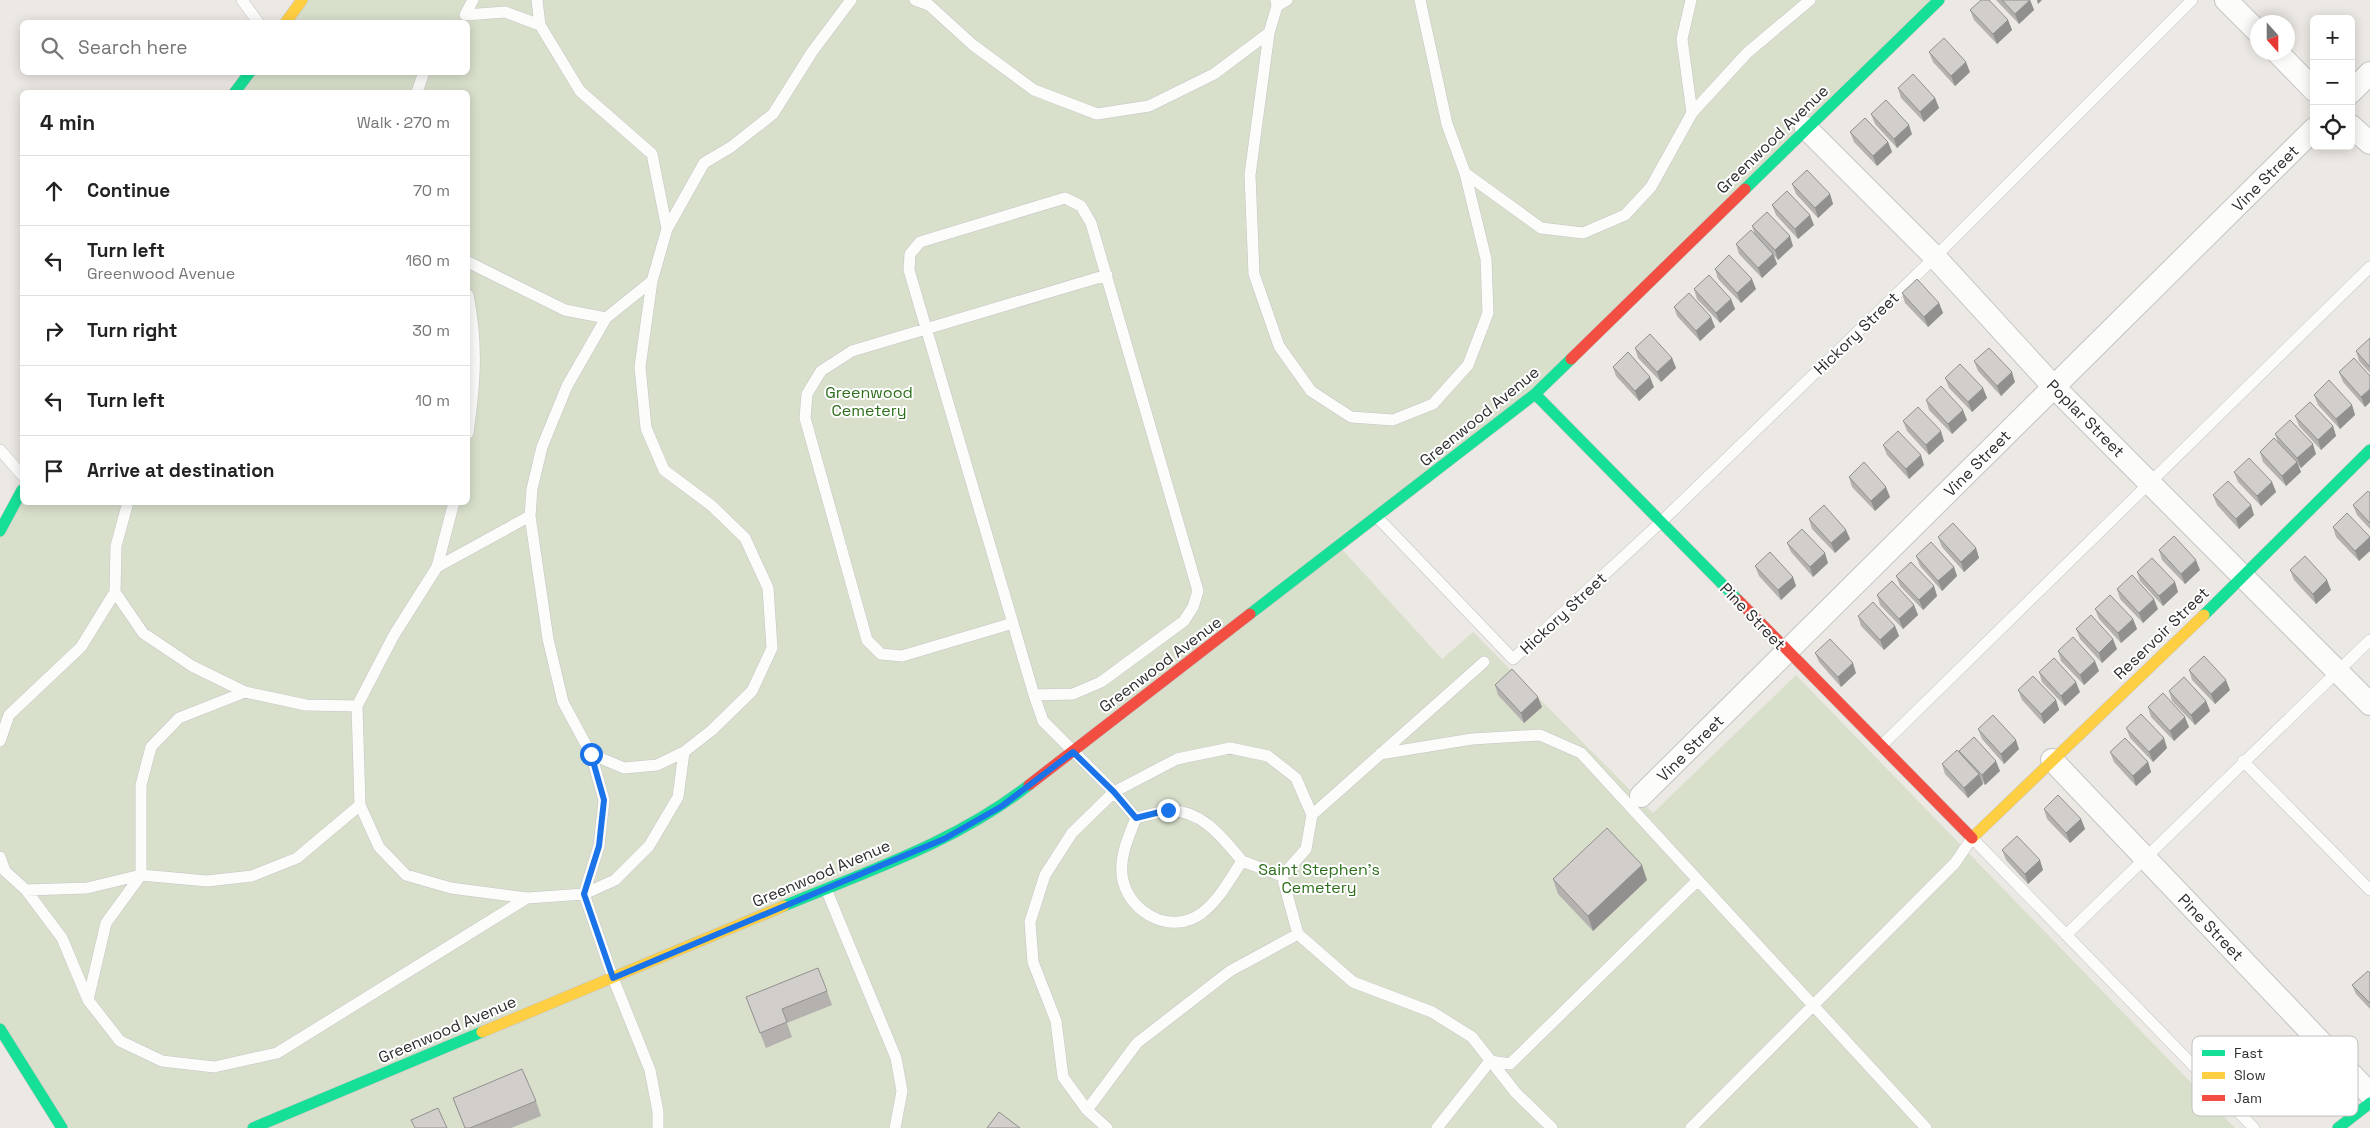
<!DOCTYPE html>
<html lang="en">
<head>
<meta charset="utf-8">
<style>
	:root { --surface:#fff; --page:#f6f6f6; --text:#222; --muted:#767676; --line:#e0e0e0 }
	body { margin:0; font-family:"Space Grotesk",sans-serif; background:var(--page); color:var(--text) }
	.controls { position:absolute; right:15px; top:15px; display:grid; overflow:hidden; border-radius:8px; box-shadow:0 2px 12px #0003 }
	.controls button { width:45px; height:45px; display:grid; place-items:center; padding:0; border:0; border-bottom:1px solid var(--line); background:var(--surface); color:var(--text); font:25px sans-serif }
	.compass { position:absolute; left:2250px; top:15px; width:45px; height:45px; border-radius:50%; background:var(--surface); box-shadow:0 2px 12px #0003; rotate:159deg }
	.stop { position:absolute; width:15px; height:15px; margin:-11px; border:4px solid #1a73e8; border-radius:50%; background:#fff }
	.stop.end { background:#1a73e8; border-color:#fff; box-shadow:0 1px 5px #0008 }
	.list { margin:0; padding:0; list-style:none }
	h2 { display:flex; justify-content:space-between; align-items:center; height:65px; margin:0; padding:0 20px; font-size:21px }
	h2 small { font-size:16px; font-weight:400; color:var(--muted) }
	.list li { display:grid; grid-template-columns:32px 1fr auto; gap:15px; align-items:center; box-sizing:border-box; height:70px; padding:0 20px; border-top:1px solid var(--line) }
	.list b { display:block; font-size:19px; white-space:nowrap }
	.list p { margin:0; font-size:16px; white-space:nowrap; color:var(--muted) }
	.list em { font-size:16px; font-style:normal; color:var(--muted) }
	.icon { flex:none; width:28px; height:28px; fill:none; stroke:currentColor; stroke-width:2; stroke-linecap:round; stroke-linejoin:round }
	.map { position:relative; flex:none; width:2370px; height:1128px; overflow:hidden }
	.search { position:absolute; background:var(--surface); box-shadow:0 2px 12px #0003; left:20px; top:20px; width:450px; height:55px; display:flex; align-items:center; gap:12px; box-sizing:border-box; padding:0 18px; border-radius:8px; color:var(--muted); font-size:19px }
	.panel { position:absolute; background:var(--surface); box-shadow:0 2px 12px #0003; left:20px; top:90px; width:450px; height:415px; border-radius:8px }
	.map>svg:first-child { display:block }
	.cemetery { fill:#d8e0cc }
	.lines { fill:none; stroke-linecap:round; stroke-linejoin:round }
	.lane-casing { stroke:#c5c4c5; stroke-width:12 }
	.street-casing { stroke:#c5c4c5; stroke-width:24 }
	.fast-casing { stroke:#c5c4c5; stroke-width:12 }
	.slow-casing { stroke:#c5c4c5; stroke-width:12 }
	.jam-casing { stroke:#c5c4c5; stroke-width:12 }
	.lane { stroke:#fcfcfb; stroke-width:11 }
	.street { stroke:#fcfcfb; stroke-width:22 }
	.fast { stroke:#16e098; stroke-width:11 }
	.slow { stroke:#ffcf43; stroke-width:11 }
	.jam { stroke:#f24e42; stroke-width:11 }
	.wall { fill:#b4b1af }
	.shaded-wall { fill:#92908e }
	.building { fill:#d1cecb; stroke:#92908e }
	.route { stroke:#1a73e8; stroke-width:6 }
	.labels { text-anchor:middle; stroke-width:4; stroke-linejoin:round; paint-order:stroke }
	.street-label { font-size:16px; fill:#2e2e2e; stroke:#fff }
	.park-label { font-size:16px; fill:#2c6e1b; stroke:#fff }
	.key { fill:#fff; stroke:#c0c0c0; stroke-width:1 }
	.key-label { font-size:14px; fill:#2e2e2e }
</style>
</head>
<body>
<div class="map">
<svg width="2370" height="1128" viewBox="0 0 2370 1128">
	<rect width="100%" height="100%" fill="#ece8e4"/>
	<path class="cemetery" d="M302 0H1939L1535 394 1340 547 1442 659 1473 632 1653 813 1796 675 2235 1128H62L0 1029V531L22 502H468V92H235L250 73 468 72V22H286Z"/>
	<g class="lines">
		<g class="lane-casing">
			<path id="lane" d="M242 0 258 22
				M473 0 465 15 505 12 540 25 537 0
				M915 0 929 5 973 45 1034 90 1097 114 1149 106 1214 74 1269 33
				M1276 0 1277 6 1287 0
				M1691 0 1682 39 1692 113
				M1277 6 1269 33 1250 175 1254 274 1279 346 1311 391 1351 417 1393 420 1433 404 1468 365 1488 313 1486 259 1465 173 1447 124 1420 0
				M540 25 580 91 652 154 667 229
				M417 92 424 72
				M1465 173 1541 228 1583 233 1625 215 1651 187 1692 113 1747 53 1810 0
				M468 262 565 310 606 318
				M652 281 640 367 646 428 664 470 712 506 745 538 768 588 772 648 752 691 712 730 684 752
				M468 295C478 345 475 383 468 433
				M0 450 22 475
				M128 502 116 546 115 592 143 633 192 666 245 692 306 705 357 706
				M530 516 437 567 394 635 357 706 360 805 379 847 406 875 451 888 527 898 584 894 615 880 649 846 678 797 684 752 657 765 624 768 591 754
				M1378 518 1513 659 1661 522 1935 257 2192 0
				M437 567 454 502
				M1013 623 902 656 881 654 867 640 805 418 807 394 821 371 852 351 1107 275
				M1034 695 1073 694 1101 682 1184 621 1193 607 1198 591 1091 223 1081 206 1065 198 920 242 910 254 909 270 1034 695 1043 721 1114 792 1136 818C1128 838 1118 859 1123 881 1132 915 1172 935 1202 913 1220 899 1230 879 1242 861 1223 838 1200 808 1167 811 1157 812 1146 816 1136 818
				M0 741 9 715 81 647 115 592
				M1881 746 2370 267
				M1380 754 1472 739 1540 735 1581 753 1926 1128
				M2243 761 2370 890
				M1312 815 1484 662
				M0 857 5 871 26 890 87 888 141 875 207 881 252 876 297 858 360 805
				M1242 861 1282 876 1306 849 1312 815 1296 778 1268 756 1230 748 1177 759 1114 792 1072 833 1045 875 1030 922 1033 962 1056 1021 1063 1077 1087 1110 1137 1043 1230 971 1298 934 1282 876
				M826 889 896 1058 902 1091 895 1128
				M26 890 62 938 88 1000 106 923 141 875V785L151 747 179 718 245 692
				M1298 934 1353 982 1432 1012 1472 1037 1516 1093 1552 1128
				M2066 935 2370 640
				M88 1000 120 1041 162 1061 214 1067 277 1053 527 898
				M1087 1110 1107 1128
				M658 1128V1112L650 1070 613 978 584 894 599 846 604 800 591 754 563 702 548 639 530 516 532 489 542 447 567 386 606 318 652 281 667 229 704 163 731 147 773 114 812 52 851 0
				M1437 1128 1490 1061 1510 1064 1698 880
				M1691 1128 1955 863 1972 838 2254 1128"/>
		</g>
		<g class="street-casing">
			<path id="street" d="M2226 0 2258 32
				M2277 52 2314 90
				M2351 92 2370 73
				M2351 126 2370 143
				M1806 128 1935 257 2054 387 2370 704
				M2052 760 2370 1094
				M1641 796 2314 129"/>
		</g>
		<g class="fast-casing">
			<path id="fast" d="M235 92 250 72
				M1745 189 1939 0
				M1535 394 1738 600
				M0 531 22 490
				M1250 614 1535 394 1571 359
				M2204 615 2370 450
				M784 906C868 871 956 842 1029 785
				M0 1029 62 1128
				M253 1128 482 1032
				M2338 1128 2370 1103"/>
		</g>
		<g class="slow-casing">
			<path id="slow" d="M286 22 302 0
				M1972 838 2204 615
				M482 1032 784 906"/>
		</g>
		<g class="jam-casing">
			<path id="jam" d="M1571 359 1745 189
				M1738 600 1972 838
				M1029 785 1250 614"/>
		</g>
		<use href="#lane" class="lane"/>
		<use href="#street" class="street"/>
		<use href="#fast" class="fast"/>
		<use href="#slow" class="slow"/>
		<use href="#jam" class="jam"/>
	</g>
	<path class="wall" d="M1996 0H2030L2034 10 2019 24Z
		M1970 10 2008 20 2012 30 1997 44 1974 20Z
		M1929 52 1970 72 1955 86 1933 62Z
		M1898 88 1935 98 1939 108 1924 122 1901 98Z
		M1871 114 1912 134 1897 148 1875 124Z
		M1850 132 1888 142 1892 152 1877 166 1854 142Z
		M1792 184 1830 194 1833 204 1818 218 1796 194Z
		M1772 205 1814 225 1798 239 1776 215Z
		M1752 226 1793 246 1778 260 1774 255 1777 264 1762 278 1739 254 1736 244 1755 235Z
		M1715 269 1756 289 1741 303 1718 279Z
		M1694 289 1731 299 1735 309 1720 323 1697 299Z
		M1902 293 1939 303 1943 313 1928 327 1905 303Z
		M1674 307 1715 327 1700 341 1677 316Z
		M2370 338V373L2359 361 2356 351Z
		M1635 348 1672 358 1676 368 1661 382 1638 358Z
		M1974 361 2015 382 2001 396 1978 371Z
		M1613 367 1654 387 1639 401 1616 376Z
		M2339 372 2370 376V402L2365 407 2343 382Z
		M1945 378 1983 388 1987 398 1972 412 1949 388Z
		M2314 395 2352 405 2355 415 2340 429 2318 405Z
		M1926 400 1967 420 1952 434 1929 410Z
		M2295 416 2333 426 2336 436 2321 450 2299 426Z
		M1903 421 1944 441 1929 455 1907 431Z
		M2275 434 2316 454 2301 468 2298 465 2301 472 2286 486 2263 462 2260 452 2278 442Z
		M1883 445 1924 465 1909 479 1887 455Z
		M2234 472 2272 482 2276 492 2261 506 2238 482Z
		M1849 477 1890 497 1875 511 1852 487Z
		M2370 493V529L2357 515 2353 505Z
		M2213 495 2254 515 2239 529 2217 505Z
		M2347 513 2359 561 2336 537 2333 527Z
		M1809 519 1846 530 1850 539 1835 553 1812 529Z
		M1938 537 1976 548 1979 558 1964 572 1942 547Z
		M1787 543 1828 563 1813 577 1791 552Z
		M2159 550 2200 570 2185 584 2162 560Z
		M1916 556 1954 567 1957 576 1942 591 1920 566Z
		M1755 566 1793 577 1796 586 1781 600 1759 576Z
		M2290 570 2331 590 2316 604 2294 580Z
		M2137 572 2175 582 2178 592 2163 606 2140 581Z
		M1896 576 1934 586 1937 596 1923 610 1900 586Z
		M2117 589 2158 609 2143 623 2120 599Z
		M1877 595 1914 605 1918 615 1903 629 1880 605Z
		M2095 609 2133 619 2137 629 2121 643 2099 619Z
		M1858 616 1895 626 1899 636 1884 650 1861 626Z
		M2076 629 2117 649 2102 663 2080 639Z
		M2058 651 2099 671 2084 685 2061 661Z
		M1815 653 1856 673 1841 687 1819 662Z
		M2189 670 2230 690 2215 704 2192 680Z
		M2039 672 2080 692 2065 706 2042 682Z
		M1495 685 1542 707 1524 723 1498 695Z
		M2018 690 2056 700 2059 710 2044 724 2022 700Z
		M2169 691 2206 701 2210 711 2195 725 2172 701Z
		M2148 707 2189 727 2174 741 2151 717Z
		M2126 728 2167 748 2153 762 2130 738Z
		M1978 729 2019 749 2004 764 1982 739Z
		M1959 751 2000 771 1985 785 1982 781 1983 784 1968 798 1945 774 1942 764 1960 753Z
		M2110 752 2148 762 2151 772 2136 786 2114 762Z
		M2044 809 2081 819 2085 829 2070 843 2047 819Z
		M2002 850 2043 870 2028 884 2006 860Z
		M1553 879 1647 880 1593 931 1558 894Z
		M2370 973V1009L2356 994 2352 985Z
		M827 991 832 1005 787 1023 792 1037 766 1048 746 997Z
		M453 1098 536 1101 541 1116 511 1128H465Z"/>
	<path class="shaded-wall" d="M2030 0 2034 10 2019 24 2015 14Z
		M2037 0H2042L2038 4Z
		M2008 20 2012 30 1997 44 1993 34Z
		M1966 62 1970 72 1955 86 1951 76Z
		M1935 98 1939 108 1924 122 1920 112Z
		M1909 125 1912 134 1897 148 1894 139Z
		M1888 142 1892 152 1877 166 1873 156Z
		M1830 194 1833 204 1818 218 1815 208Z
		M1810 215 1814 225 1798 239 1795 229Z
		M1790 236 1793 246 1778 260 1775 250Z
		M1773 254 1777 264 1762 278 1758 268Z
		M1752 279 1756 289 1741 303 1737 293Z
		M1731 299 1735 309 1720 323 1716 313Z
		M1939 303 1943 313 1928 327 1924 317Z
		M1711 317 1715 327 1700 341 1696 331Z
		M1672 358 1676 368 1661 382 1657 372Z
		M2012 372 2015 382 2001 396 1997 386Z
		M1650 377 1654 387 1639 401 1635 391Z
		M1983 388 1987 398 1972 412 1968 402Z
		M2370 389V402L2365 407 2361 397Z
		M2352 405 2355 415 2340 429 2336 419Z
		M1963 410 1967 420 1952 434 1948 424Z
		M2333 426 2336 436 2321 450 2318 440Z
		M1941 431 1944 441 1929 455 1926 445Z
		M2313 444 2316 454 2301 468 2297 458Z
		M1921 455 1924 465 1909 479 1906 469Z
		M2297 462 2301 472 2286 486 2282 476Z
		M2272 482 2276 492 2261 506 2257 496Z
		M1886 487 1890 497 1875 511 1871 501Z
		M2251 505 2254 515 2239 529 2236 519Z
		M1846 530 1850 539 1835 553 1831 543Z
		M2370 537V551L2359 561 2355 551Z
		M1976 548 1979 558 1964 572 1961 562Z
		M1825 553 1828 563 1813 577 1810 567Z
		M2196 560 2200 570 2185 584 2181 574Z
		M1954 567 1957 576 1942 591 1938 581Z
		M1793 577 1796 586 1781 600 1778 590Z
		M2327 580 2331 590 2316 604 2313 594Z
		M2175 582 2178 592 2163 606 2159 596Z
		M1934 586 1937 596 1923 610 1919 600Z
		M2154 599 2158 609 2143 623 2139 613Z
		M1914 605 1918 615 1903 629 1899 619Z
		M2133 619 2137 629 2121 643 2118 633Z
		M1895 626 1899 636 1884 650 1880 640Z
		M2113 639 2117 649 2102 663 2099 653Z
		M2095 661 2099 671 2084 685 2080 675Z
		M1853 663 1856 673 1841 687 1838 677Z
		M2226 680 2230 690 2215 704 2211 694Z
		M2076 682 2080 692 2065 706 2061 696Z
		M1538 697 1542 707 1524 723 1521 713Z
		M2056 700 2059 710 2044 724 2041 714Z
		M2206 701 2210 711 2195 725 2191 715Z
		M2185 717 2189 727 2174 741 2170 731Z
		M2164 738 2167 748 2153 762 2149 752Z
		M2016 740 2019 749 2004 764 2001 754Z
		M1996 761 2000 771 1985 785 1982 775Z
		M2148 762 2151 772 2136 786 2133 776Z
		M1979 774 1983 784 1968 798 1964 788Z
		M2081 819 2085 829 2070 843 2066 833Z
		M2040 860 2043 870 2028 884 2025 874Z
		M1642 865 1647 880 1593 931 1588 916Z"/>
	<path class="building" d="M1981 0H1989L2008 20 1993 34 1970 10Z
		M2002 0H2030L2015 14Z
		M1944 38 1966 62 1951 76 1929 52Z
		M1913 74 1935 98 1920 112 1898 88Z
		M1886 100 1909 125 1894 139 1871 114Z
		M1865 118 1888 142 1873 156 1850 132Z
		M1807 170 1830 194 1815 208 1792 184Z
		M1787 191 1810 215 1795 229 1772 205Z
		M1767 212 1790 236 1775 250 1752 226Z
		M1751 230 1773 254 1758 268 1736 244Z
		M1729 255 1752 279 1737 293 1715 269Z
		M1709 275 1731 299 1716 313 1694 289Z
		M1917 279 1939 303 1924 317 1902 293Z
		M1689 293 1711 317 1696 331 1674 307Z
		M1650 334 1672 358 1657 372 1635 348Z
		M2370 338V367L2356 351Z
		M1989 348 2012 372 1997 386 1974 361Z
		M1628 352 1650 377 1635 391 1613 367Z
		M2354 358 2370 376V389L2361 397 2339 372Z
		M1960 364 1983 388 1968 402 1945 378Z
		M2329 380 2352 405 2336 419 2314 395Z
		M1941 386 1963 410 1948 424 1926 400Z
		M2310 402 2333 426 2318 440 2295 416Z
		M1918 407 1941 431 1926 445 1903 421Z
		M2290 420 2313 444 2297 458 2275 434Z
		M1898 431 1921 455 1906 469 1883 445Z
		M2274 438 2297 462 2282 476 2260 452Z
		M2249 458 2272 482 2257 496 2234 472Z
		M1864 462 1886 487 1871 501 1849 477Z
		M2228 481 2251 505 2236 519 2213 495Z
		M2368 491 2370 493V523L2353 505Z
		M1824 505 1846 530 1831 543 1809 519Z
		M2347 513 2370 537 2355 551 2333 527Z
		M1953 523 1976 548 1961 562 1938 537Z
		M1802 529 1825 553 1810 567 1787 543Z
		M2174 536 2196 560 2181 574 2159 550Z
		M1931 542 1954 567 1938 581 1916 556Z
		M1770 552 1793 577 1778 590 1755 566Z
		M2305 556 2327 580 2313 594 2290 570Z
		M2152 558 2175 582 2159 596 2137 572Z
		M1911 562 1934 586 1919 600 1896 576Z
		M2132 575 2154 599 2139 613 2117 589Z
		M1892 581 1914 605 1899 619 1877 595Z
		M2110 595 2133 619 2118 633 2095 609Z
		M1873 602 1895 626 1880 640 1858 616Z
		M2091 615 2113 639 2099 653 2076 629Z
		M2073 637 2095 661 2080 675 2058 651Z
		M1830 639 1853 663 1838 677 1815 653Z
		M2204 656 2226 680 2211 694 2189 670Z
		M2054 658 2076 682 2061 696 2039 672Z
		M1512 669 1538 697 1521 713 1495 685Z
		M2033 676 2056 700 2041 714 2018 690Z
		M2184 677 2206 701 2191 715 2169 691Z
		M2163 693 2185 717 2170 731 2148 707Z
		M2141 714 2164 738 2149 752 2126 728Z
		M1993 715 2016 740 2001 754 1978 729Z
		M1974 737 1996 761 1982 775 1959 751Z
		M2125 738 2148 762 2133 776 2110 752Z
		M1957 750 1979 774 1964 788 1942 764Z
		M2058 795 2081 819 2066 833 2044 809Z
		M1607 828 1642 865 1588 916 1553 879Z
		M2017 836 2040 860 2025 874 2002 850Z
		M818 968 827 991 782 1009 787 1022 760 1033 746 997Z
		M2368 971 2370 973V1003L2352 985Z
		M522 1069 536 1101 470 1128H465L453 1098Z
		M438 1108 447 1128H415L411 1120Z
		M999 1112 1020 1128H987Z"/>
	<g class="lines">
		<path class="route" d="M591 754 604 800 599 846 584 894 613 978 944 839 1002 806 1073 752 1114 792 1136 818 1168 810"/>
	</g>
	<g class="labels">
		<g class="street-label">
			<text transform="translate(1772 139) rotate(-44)" y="6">Greenwood Avenue</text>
			<text transform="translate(2265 178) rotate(-45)" y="6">Vine Street</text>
			<text transform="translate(1856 333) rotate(-44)" y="6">Hickory Street</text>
			<text transform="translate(1479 416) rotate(-39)" y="6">Greenwood Avenue</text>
			<text transform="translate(2086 418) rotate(45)" y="6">Poplar Street</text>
			<text transform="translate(1977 463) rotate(-45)" y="6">Vine Street</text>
			<text transform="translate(1563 613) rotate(-43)" y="6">Hickory Street</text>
			<text transform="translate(1753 616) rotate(46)" y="6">Pine Street</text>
			<text transform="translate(2161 633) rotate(-44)" y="6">Reservoir Street</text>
			<text transform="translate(1160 664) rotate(-37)" y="6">Greenwood Avenue</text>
			<text transform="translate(1690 748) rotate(-45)" y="6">Vine Street</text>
			<text transform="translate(821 873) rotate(-23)" y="6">Greenwood Avenue</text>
			<text transform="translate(2211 927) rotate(46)" y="6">Pine Street</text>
			<text transform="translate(447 1029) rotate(-23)" y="6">Greenwood Avenue</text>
		</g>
		<g class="park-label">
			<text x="869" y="398">Greenwood<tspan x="869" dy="18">Cemetery</tspan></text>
			<text x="1319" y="875">Saint Stephen’s<tspan x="1319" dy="18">Cemetery</tspan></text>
		</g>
	</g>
	<rect x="2192" y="1036" width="166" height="80" rx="8" class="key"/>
	<rect x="2202" y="1050" width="23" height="6" fill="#16e098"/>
	<rect x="2202" y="1072" width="23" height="7" fill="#ffcf43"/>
	<rect x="2202" y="1095" width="23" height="6" fill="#f24e42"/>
	<g class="key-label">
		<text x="2234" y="1058">Fast</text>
		<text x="2234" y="1080">Slow</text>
		<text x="2234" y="1103">Jam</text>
	</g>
</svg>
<div class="controls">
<button>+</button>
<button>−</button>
<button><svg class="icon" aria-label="locate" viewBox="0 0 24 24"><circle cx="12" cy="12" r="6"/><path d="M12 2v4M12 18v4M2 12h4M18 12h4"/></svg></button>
</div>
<svg class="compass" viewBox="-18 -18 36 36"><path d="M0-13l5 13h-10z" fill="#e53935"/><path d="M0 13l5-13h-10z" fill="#767676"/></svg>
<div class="stop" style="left:591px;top:754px"></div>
<div class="stop end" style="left:1168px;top:810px"></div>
<div class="search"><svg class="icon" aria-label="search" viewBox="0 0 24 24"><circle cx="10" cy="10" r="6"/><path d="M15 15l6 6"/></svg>Search here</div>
<section class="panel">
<h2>4 min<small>Walk · 270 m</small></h2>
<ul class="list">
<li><svg class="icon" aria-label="ahead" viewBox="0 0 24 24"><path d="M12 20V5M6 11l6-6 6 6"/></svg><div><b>Continue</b></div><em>70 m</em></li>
<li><svg class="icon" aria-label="left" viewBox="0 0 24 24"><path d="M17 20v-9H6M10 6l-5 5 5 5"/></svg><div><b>Turn left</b><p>Greenwood Avenue</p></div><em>160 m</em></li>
<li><svg class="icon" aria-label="right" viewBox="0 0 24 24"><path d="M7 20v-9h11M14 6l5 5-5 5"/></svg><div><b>Turn right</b></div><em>30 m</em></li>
<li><svg class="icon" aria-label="left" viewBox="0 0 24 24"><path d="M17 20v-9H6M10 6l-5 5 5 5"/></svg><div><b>Turn left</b></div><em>10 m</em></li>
<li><svg class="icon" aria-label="arrive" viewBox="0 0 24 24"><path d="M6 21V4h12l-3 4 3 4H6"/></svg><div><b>Arrive at destination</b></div></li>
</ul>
</section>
</div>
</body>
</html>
